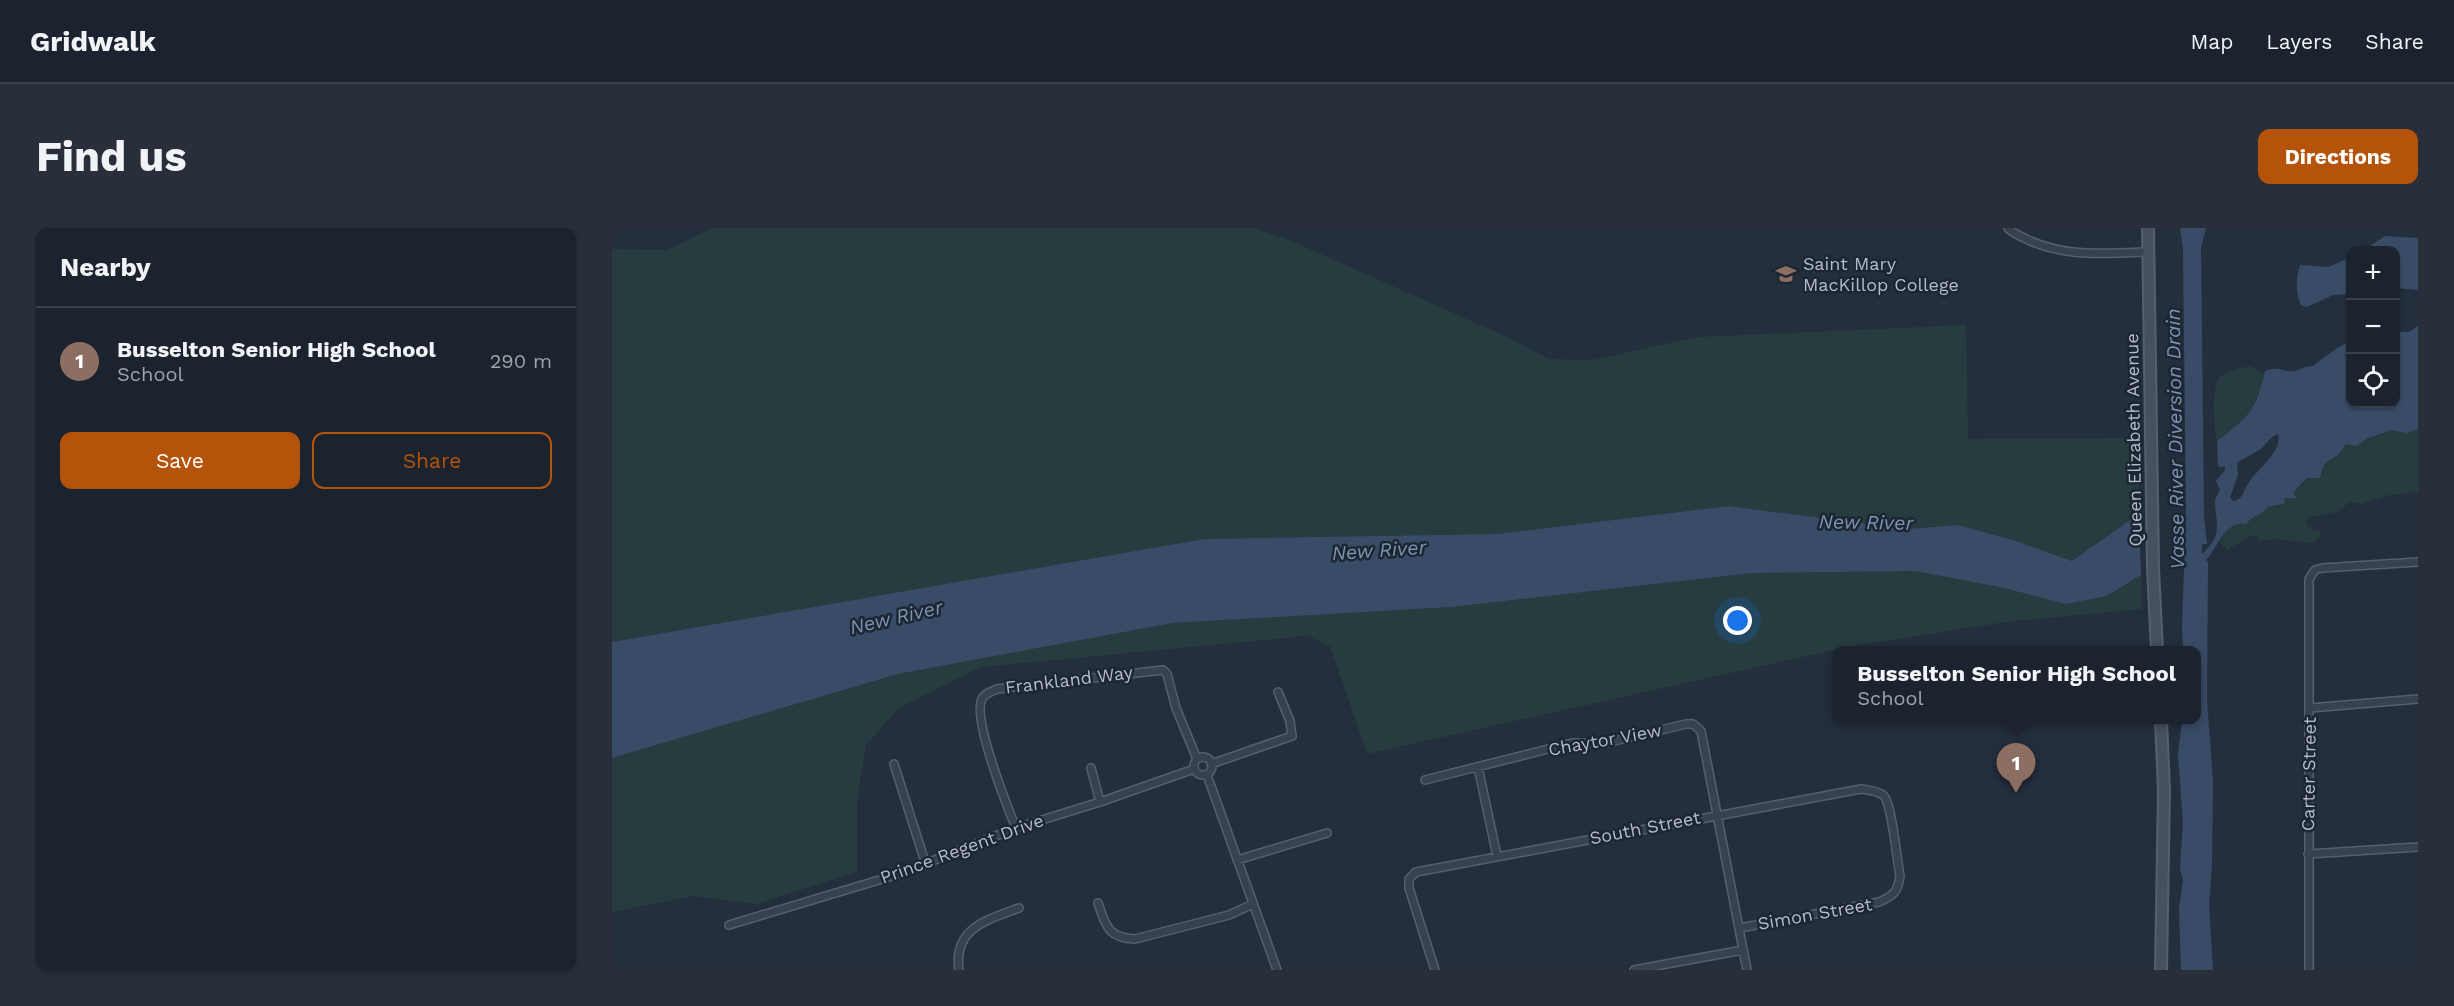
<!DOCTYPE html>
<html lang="en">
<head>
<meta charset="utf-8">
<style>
	:root { --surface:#1b232e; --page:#282f3a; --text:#f1f3f6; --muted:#a0a4aa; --line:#39404a; --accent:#b45309 }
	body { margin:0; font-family:"Work Sans",sans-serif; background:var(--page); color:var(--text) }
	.controls { position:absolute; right:18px; top:18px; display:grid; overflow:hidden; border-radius:12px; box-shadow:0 2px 4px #0004 }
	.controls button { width:54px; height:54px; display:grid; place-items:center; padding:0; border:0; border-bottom:2px solid var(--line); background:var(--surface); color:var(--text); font:30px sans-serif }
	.you { position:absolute; left:1126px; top:393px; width:21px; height:21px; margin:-15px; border:4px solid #fff; border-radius:50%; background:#1a73e8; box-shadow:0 0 0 9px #1a73e833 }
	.badge { display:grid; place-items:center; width:39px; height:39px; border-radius:50%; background:var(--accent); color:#fff; font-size:20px; font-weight:700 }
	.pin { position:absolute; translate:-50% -50px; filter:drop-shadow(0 2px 3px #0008) }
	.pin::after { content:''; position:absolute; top:32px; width:21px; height:18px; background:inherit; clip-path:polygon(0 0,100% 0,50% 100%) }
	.popup { position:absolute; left:1220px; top:418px; width:369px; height:78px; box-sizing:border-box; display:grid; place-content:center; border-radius:12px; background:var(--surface); filter:drop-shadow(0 2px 4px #0005); font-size:20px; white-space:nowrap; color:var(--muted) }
	.popup b { font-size:22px; color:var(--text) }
	.popup::after { content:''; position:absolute; left:50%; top:100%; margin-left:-12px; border:12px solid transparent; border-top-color:var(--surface) }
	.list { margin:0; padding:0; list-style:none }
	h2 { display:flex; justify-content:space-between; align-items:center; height:78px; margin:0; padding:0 24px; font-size:26px }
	h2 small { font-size:20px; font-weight:400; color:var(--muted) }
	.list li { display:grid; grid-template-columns:39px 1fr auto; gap:18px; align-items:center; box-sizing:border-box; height:108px; padding:0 24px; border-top:2px solid var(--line) }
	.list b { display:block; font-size:22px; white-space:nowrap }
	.list p { margin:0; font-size:20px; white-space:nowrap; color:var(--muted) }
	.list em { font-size:20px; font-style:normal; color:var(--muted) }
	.actions { display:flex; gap:12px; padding:18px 24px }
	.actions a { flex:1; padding:14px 0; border:2px solid var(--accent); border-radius:12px; text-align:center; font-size:21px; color:var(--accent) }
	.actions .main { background:var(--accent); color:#fff }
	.icon { flex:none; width:33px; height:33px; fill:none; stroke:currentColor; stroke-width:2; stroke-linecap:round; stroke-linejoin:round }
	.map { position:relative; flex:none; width:1806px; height:742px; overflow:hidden; border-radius:12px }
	header { display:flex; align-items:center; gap:36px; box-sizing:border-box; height:84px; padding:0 30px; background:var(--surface); border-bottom:2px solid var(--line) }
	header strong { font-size:28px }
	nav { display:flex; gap:33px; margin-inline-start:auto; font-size:21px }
	.intro { display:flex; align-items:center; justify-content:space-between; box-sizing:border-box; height:144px; padding:0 36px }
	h1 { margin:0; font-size:42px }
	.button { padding:15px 27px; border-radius:12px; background:var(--accent); color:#fff; font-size:21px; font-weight:700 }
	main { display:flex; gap:36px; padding:0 36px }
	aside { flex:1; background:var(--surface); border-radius:12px; box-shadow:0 2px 4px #0004 }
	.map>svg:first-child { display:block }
	.green { fill:#263c3f }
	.water { fill:#394c67; fill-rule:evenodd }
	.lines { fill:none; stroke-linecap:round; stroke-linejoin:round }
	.street-casing { stroke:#565f6c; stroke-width:10 }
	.secondary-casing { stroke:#565f6c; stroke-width:14 }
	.street { stroke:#38414e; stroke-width:7 }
	.secondary { stroke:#465061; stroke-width:10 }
	.labels { text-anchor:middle; stroke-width:5; stroke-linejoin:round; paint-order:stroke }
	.poi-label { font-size:18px; fill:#b4bcc9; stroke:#1d2633; text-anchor:start }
	.street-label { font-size:18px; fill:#b4bcc9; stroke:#1d2633 }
	.water-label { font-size:20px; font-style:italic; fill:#7c92b1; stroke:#1d2633 }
</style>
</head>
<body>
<header>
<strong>Gridwalk</strong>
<nav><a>Map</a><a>Layers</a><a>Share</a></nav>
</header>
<div class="intro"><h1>Find us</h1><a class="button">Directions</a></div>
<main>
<aside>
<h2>Nearby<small></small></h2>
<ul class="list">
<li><span class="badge" style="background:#8d6e63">1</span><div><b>Busselton Senior High School</b><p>School</p></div><em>290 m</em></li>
</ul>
<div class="actions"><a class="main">Save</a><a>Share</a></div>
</aside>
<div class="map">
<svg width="1806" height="742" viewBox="0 0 1806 742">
	<rect width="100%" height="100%" fill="#242f3e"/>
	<path class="green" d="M101 0H641L675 11 904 113 936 131 980 132 1085 109 1354 97 1356 211 1527 210V286L1460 333 1401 312 1346 297 1294 301 1117 278 884 306 592 311 0 414V21L55 22Z
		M1639 138 1651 146C1653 153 1650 157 1647 164 1637 191 1628 196 1605 213 1602 201 1599 157 1608 149 1616 142 1630 140 1639 138Z
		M1801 201H1806V264L1778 267 1749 276 1738 274 1725 284 1697 289 1694 294 1697 300 1708 303V308L1700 315 1662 311 1646 313 1645 308 1640 307 1615 322 1608 314 1617 299 1628 294 1632 296C1640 288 1649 288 1656 279L1666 278 1673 270 1685 272 1681 265 1698 250 1704 251 1710 247 1712 236 1727 226 1734 216H1745L1780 202H1785L1790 205Z
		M1303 343 1392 360 1454 375 1495 368 1529 347 1530 381 1394 394 1235 419 755 526 718 418 695 408 369 439 288 479 254 517 245 573V644L144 676 81 668 0 684V530L286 446 561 395 839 379 1141 345Z"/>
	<path class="water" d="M1568 0H1594L1589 20 1592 288 1595 316H1590V326C1611 307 1604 297 1603 273 1603 269 1607 266 1608 261L1604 253 1613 242V239H1607L1606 237 1605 213C1637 189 1644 182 1653 143 1666 137 1673 145 1682 143 1689 141 1693 138 1701 138 1709 132 1728 116 1738 114V176H1784V104H1797L1806 98V201L1794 205 1779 202 1755 211 1744 218 1734 216 1727 226 1712 236 1708 250H1695L1681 265 1686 271 1673 270 1672 276 1656 279C1649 288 1641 287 1634 296 1614 291 1606 319 1594 332L1596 334 1595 471 1601 555 1600 638 1597 676 1601 742H1569L1567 680 1571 652 1568 641 1571 594 1566 527 1570 492H1584V422H1571L1570 398 1574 290 1571 21ZM1666 206C1671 224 1644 242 1636 256 1631 263 1631 272 1621 273L1618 269 1626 247 1625 235C1632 230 1639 227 1647 222 1654 218 1657 209 1666 206Z
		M1773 8 1806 10V62L1784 60V22H1752Z
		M1738 29V66L1721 67 1695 79 1689 77C1683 64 1684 50 1688 37L1717 39Z
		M1117 278 1294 301 1346 297 1401 312 1460 333 1527 286 1529 347 1495 368 1454 376 1392 360 1303 343 1141 345 839 379 561 395 286 446 0 530V414L592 311 884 306Z"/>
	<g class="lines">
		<g class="street-casing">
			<path id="street" d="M1396 0C1401 6 1409 8 1416 12 1457 30 1492 25 1535 24
				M1698 480 1806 471
				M582 538a9 9 0 1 1 18 0a9 9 0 1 1-18 0Z
				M282 536 314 637
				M599 536 680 508 678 493 666 464
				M866 539 885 628
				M479 540 488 574
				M595 547 665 742
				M813 552 960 515H994L1074 496H1081L1089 503 1135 742
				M404 600C395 578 360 490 370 471 373 465 379 464 385 461L551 442 555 446 564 480 585 531
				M1696 626 1806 619
				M625 632 715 605
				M486 675C494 698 496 710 523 711L617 687 641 676
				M117 697 287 646 404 600 488 574 582 541
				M347 742C341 700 375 692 407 680
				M823 742 797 660V651L804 644 1249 561C1256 562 1267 563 1272 568 1280 577 1285 633 1288 648 1286 664 1281 668 1267 674L1128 700
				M1022 742 1131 722
				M1697 742V351L1703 342 1710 340 1806 334"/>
		</g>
		<g class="secondary-casing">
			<path id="secondary" d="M1536 0 1541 340 1545 422
				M1549 492 1552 562 1549 742"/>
		</g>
		<use href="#street" class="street"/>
		<use href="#secondary" class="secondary"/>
	</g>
	<defs>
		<g id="school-bare" transform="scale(1.62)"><path d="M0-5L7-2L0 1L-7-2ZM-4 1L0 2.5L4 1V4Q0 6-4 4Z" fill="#8d6e63" stroke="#1d2633" stroke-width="2.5" paint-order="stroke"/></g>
	</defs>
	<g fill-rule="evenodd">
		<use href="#school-bare" x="1174" y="46"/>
	</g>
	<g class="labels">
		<g class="poi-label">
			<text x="1191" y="42">Saint Mary<tspan x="1191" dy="21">MacKillop College</tspan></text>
		</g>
		<g class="street-label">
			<text transform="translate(1522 212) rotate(-91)" y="6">Queen Elizabeth Avenue</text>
			<text transform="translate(457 452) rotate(-7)" y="6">Frankland Way</text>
			<text transform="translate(993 512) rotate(-10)" y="6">Chaytor View</text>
			<text transform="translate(1697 546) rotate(-89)" y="6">Carter Street</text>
			<text transform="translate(1033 600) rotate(-11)" y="6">South Street</text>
			<text transform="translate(350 621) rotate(-20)" y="6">Prince Regent Drive</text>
			<text transform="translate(1203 686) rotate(-10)" y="6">Simon Street</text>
		</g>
		<g class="water-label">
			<text transform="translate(1563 211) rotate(-91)" y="7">Vasse River Diversion Drain</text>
			<text transform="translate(1254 294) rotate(1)" y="7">New River</text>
			<text transform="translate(767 322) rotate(-4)" y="7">New River</text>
			<text transform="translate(284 389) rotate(-13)" y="7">New River</text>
		</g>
	</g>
</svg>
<div class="controls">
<button>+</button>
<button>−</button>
<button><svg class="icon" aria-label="locate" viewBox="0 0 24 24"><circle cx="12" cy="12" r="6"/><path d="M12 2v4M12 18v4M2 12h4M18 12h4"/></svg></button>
</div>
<div class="you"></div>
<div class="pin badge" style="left:1404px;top:565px;background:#8d6e63">1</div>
<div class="popup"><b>Busselton Senior High School</b>School</div>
</div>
</main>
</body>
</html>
